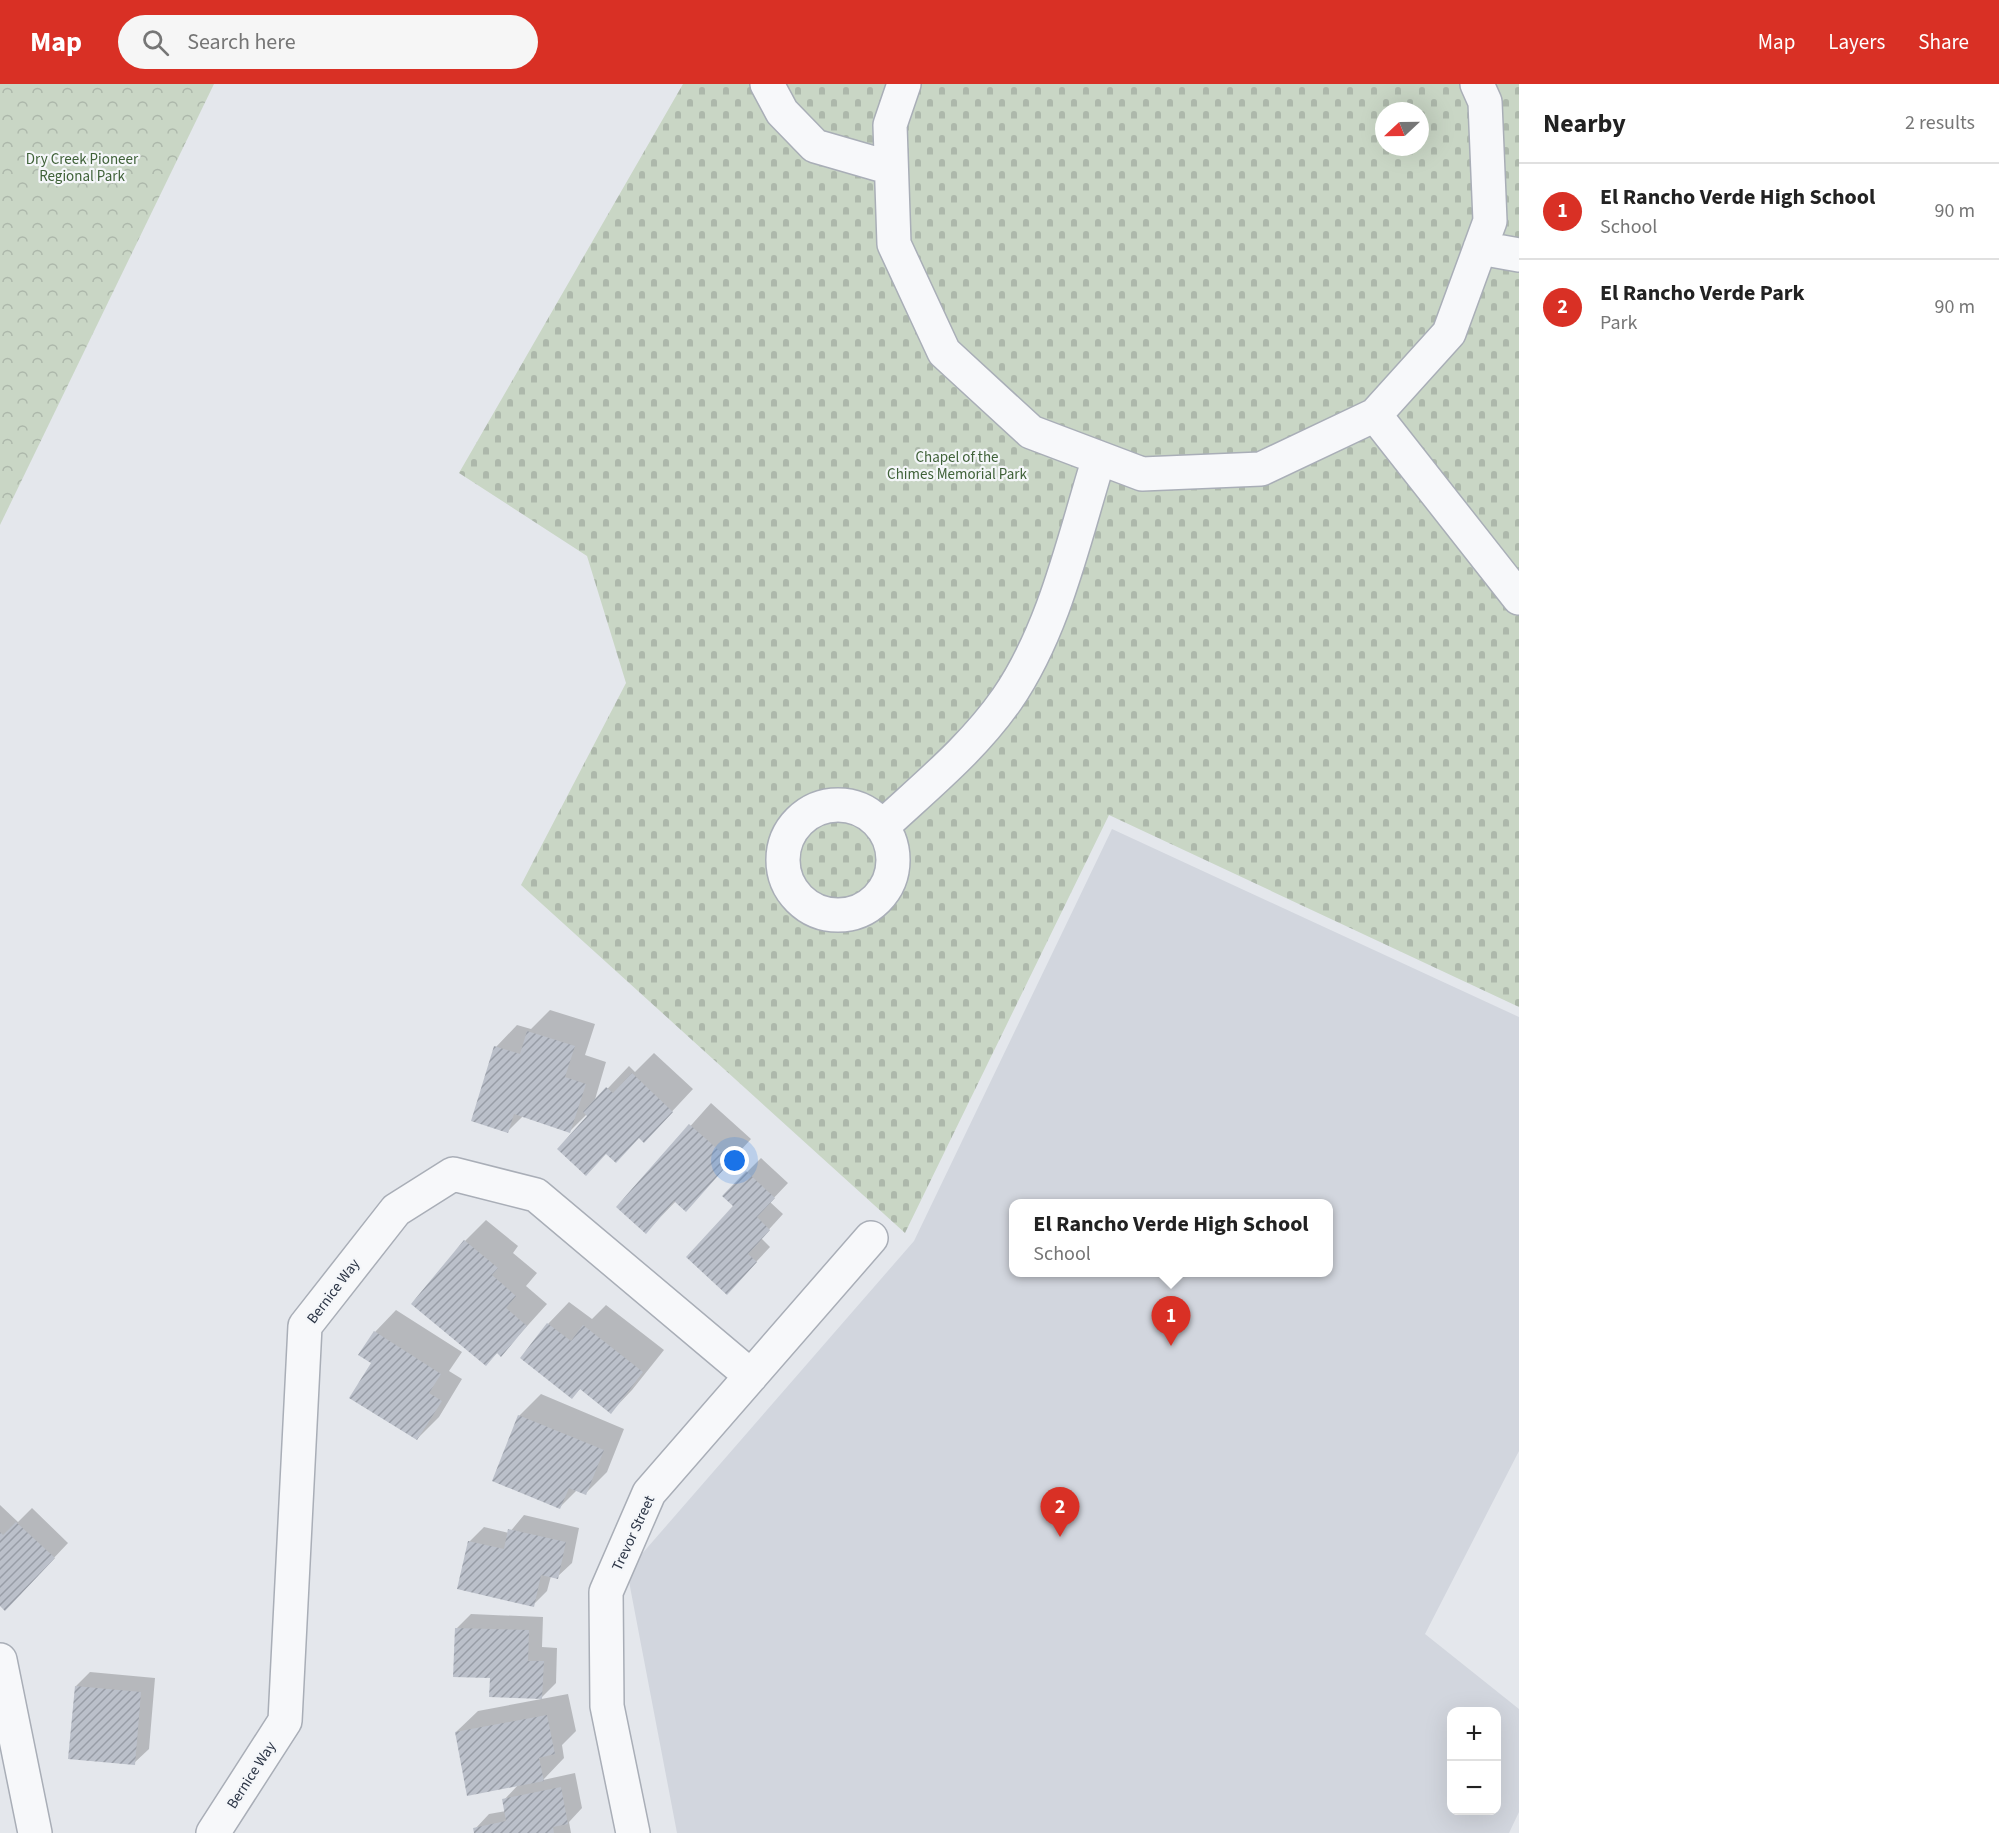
<!DOCTYPE html>
<html lang="en">
<head>
<meta charset="utf-8">
<style>
	:root { --surface:#fff; --page:#f6f6f6; --text:#222; --muted:#767676; --line:#e0e0e0; --accent:#d93025 }
	body { margin:0; font-family:"Source Sans 3",sans-serif; background:var(--page); color:var(--text) }
	.controls { position:absolute; right:18px; bottom:18px; display:grid; overflow:hidden; border-radius:12px; box-shadow:0 6px 24px #0002 }
	.controls button { width:54px; height:54px; display:grid; place-items:center; padding:0; border:0; border-bottom:2px solid var(--line); background:var(--surface); color:var(--text); font:30px sans-serif }
	.compass { position:absolute; left:1375px; top:18px; width:54px; height:54px; border-radius:50%; background:var(--surface); box-shadow:0 6px 24px #0002; rotate:248deg }
	.you { position:absolute; left:735px; top:1077px; width:21px; height:21px; margin:-15px; border:4px solid #fff; border-radius:50%; background:#1a73e8; box-shadow:0 0 0 9px #1a73e833 }
	.badge { display:grid; place-items:center; width:39px; height:39px; border-radius:50%; background:var(--accent); color:#fff; font-size:20px; font-weight:700 }
	.pin { position:absolute; translate:-50% -50px; filter:drop-shadow(0 2px 3px #0008) }
	.pin::after { content:''; position:absolute; top:32px; width:21px; height:18px; background:inherit; clip-path:polygon(0 0,100% 0,50% 100%) }
	.popup { position:absolute; left:1009px; top:1115px; width:324px; height:78px; box-sizing:border-box; display:grid; place-content:center; border-radius:12px; background:var(--surface); filter:drop-shadow(0 2px 4px #0005); font-size:20px; white-space:nowrap; color:var(--muted) }
	.popup b { font-size:22px; color:var(--text) }
	.popup::after { content:''; position:absolute; left:50%; top:100%; margin-left:-12px; border:12px solid transparent; border-top-color:var(--surface) }
	.list { margin:0; padding:0; list-style:none }
	h2 { display:flex; justify-content:space-between; align-items:center; height:78px; margin:0; padding:0 24px; font-size:26px }
	h2 small { font-size:20px; font-weight:400; color:var(--muted) }
	.list li { display:grid; grid-template-columns:39px 1fr auto; gap:18px; align-items:center; box-sizing:border-box; height:96px; padding:0 24px; border-top:2px solid var(--line) }
	.list b { display:block; font-size:22px; white-space:nowrap }
	.list p { margin:0; font-size:20px; white-space:nowrap; color:var(--muted) }
	.list em { font-size:20px; font-style:normal; color:var(--muted) }
	.icon { flex:none; width:33px; height:33px; fill:none; stroke:currentColor; stroke-width:2; stroke-linecap:round; stroke-linejoin:round }
	.map { position:relative; flex:none; width:1519px; height:1749px; overflow:hidden }
	header { display:flex; align-items:center; gap:36px; box-sizing:border-box; height:84px; padding:0 30px; background:var(--accent); color:#fff }
	header strong { font-size:28px }
	nav { display:flex; gap:33px; margin-inline-start:auto; font-size:21px }
	.search { width:420px; height:54px; background:var(--page); display:flex; align-items:center; gap:15px; box-sizing:border-box; padding:0 21px; border-radius:33px; color:var(--muted); font-size:22px }
	main { display:flex }
	aside { flex:1; background:var(--surface) }
	.map>svg:first-child { display:block }
	.built { fill:#d2d6de; fill-rule:evenodd }
	.cemetery { fill:url(#cemetery-stones); fill-rule:evenodd }
	.park { fill:url(#park-crowns) }
	.shadow { fill:#0003 }
	.building { fill:url(#building-hatch) }
	.lines { fill:none; stroke-linecap:round; stroke-linejoin:round }
	.minor-casing { stroke:#a9aeb7; stroke-width:36 }
	.minor { stroke:#f7f8fa; stroke-width:33 }
	.labels { text-anchor:middle; stroke-width:4.5; stroke-linejoin:round; paint-order:stroke }
	.park-label { font-size:15px; fill:#3f6138; stroke:#f4f6f9 }
	.street-label { font-size:15px; fill:#2b3445; stroke:#f4f6f9 }
</style>
</head>
<body>
<header>
<strong>Map</strong>
<div class="search"><svg class="icon" aria-label="search" viewBox="0 0 24 24"><circle cx="10" cy="10" r="6"/><path d="M15 15l6 6"/></svg>Search here</div>
<nav><a>Map</a><a>Layers</a><a>Share</a></nav>
</header>
<main>
<div class="map">
<svg width="1519" height="1749" viewBox="0 0 1519 1749">
	<defs>
		<pattern id="cemetery-stones" width="16" height="16" patternUnits="userSpaceOnUse" patternTransform="scale(1.5)"><rect width="16" height="16" fill="#c9d6c5"/><path d="M2 7V4a2 2 0 0 1 4 0v3zM10 15v-3a2 2 0 0 1 4 0v3z" fill="#adb8ab"/></pattern>
		<pattern id="park-crowns" width="20" height="18" patternUnits="userSpaceOnUse" patternTransform="scale(1.5)"><rect width="20" height="18" fill="#c9d6c5"/><path d="M2 6a3 3 0 1 1 6 0M12 15a3 3 0 1 1 6 0" fill="none" stroke="#adb8ab"/></pattern>
		<pattern id="building-hatch" width="6" height="6" patternUnits="userSpaceOnUse" patternTransform="scale(1.5)"><rect width="6" height="6" fill="#bbc0ca"/><path d="M-1 1l2-2M0 6l6-6M5 7l2-2" fill="none" stroke="#989da6"/></pattern>
	</defs>
	<rect width="100%" height="100%" fill="#e4e7ec"/>
	<path class="built" d="M1112 745 1519 933V1367L1425 1550 1519 1625V1728L1509 1749H677L627 1487 914 1157ZM1014 1120H1328V1188H1014ZM1452 1628H1496V1726H1452Z"/>
	<path class="cemetery" d="M683 0H1519V923L1109 731 905 1149 521 801 626 599 587 472 459 389ZM1384 27H1420V63H1384Z"/>
	<path class="park" d="M0 0H214L0 441Z"/>
	<path class="shadow" d="M550 926 595 940 585 971 606 978 594 1019 629 982 635 988 654 969 693 1005 665 1035 640 1053 587 1030 570 1047 523 1032 508 1047 496 963 517 941 531 945Z
		M711 1019 751 1055 686 1126 676 1117 646 1148 618 1123Z
		M761 1074 788 1099 770 1118 783 1130 761 1154 770 1163 741 1194 735 1122 747 1088Z
		M486 1136 518 1162 513 1169 537 1189 526 1202 547 1220 501 1271 498 1268 486 1280 465 1157Z
		M569 1218 592 1235 606 1221 664 1266 632 1306 611 1328 581 1304 572 1313 548 1240Z
		M396 1226 462 1268 449 1287 462 1295 439 1333 417 1355 374 1278 375 1248Z
		M541 1310 624 1345 607 1388 586 1409 577 1406 560 1423 519 1332Z
		M0 1421 18 1438 32 1424 68 1459 19 1511 0 1520Z
		M524 1431 579 1444 572 1479 557 1493 551 1492 547 1507 533 1521 459 1504 470 1457 484 1443 509 1449Z
		M471 1530 543 1533 542 1563 557 1564 556 1599 542 1613 491 1592 456 1545Z
		M90 1588 155 1594 149 1665 134 1679 76 1602Z
		M568 1610 576 1647 562 1661 564 1674 543 1696 575 1689 582 1724 569 1738 571 1749H475V1745L489 1730 506 1727 504 1716 519 1700 456 1648 478 1627Z"/>
	<path class="building" d="M527 947 575 962 565 993 586 1000 570 1049 514 1030 508 1049 471 1037 494 962 520 970Z
		M632 989 673 1028 644 1059 639 1054 616 1079 606 1070 586 1092 557 1065 587 1032 583 1028 606 1003 613 1009Z
		M689 1040 731 1077 686 1128 674 1117 646 1150 616 1123Z
		M746 1087 775 1114 757 1133 770 1146 748 1170 757 1178 727 1211 686 1173 733 1122 722 1112Z
		M464 1156 498 1184 492 1191 516 1212 506 1224 527 1242 501 1273 497 1269 486 1282 411 1220Z
		M547 1239 571 1257 583 1241 643 1288 611 1330 580 1305 572 1315 520 1274Z
		M374 1247 441 1290 429 1309 442 1317 417 1356 349 1314 371 1279 358 1271Z
		M518 1331 604 1366 586 1411 569 1404 560 1425 492 1397Z
		M16 1438 55 1474 5 1527 0 1522V1448L3 1451Z
		M508 1445 566 1458 558 1495 541 1491 534 1523 457 1505 468 1457 504 1465Z
		M455 1544 529 1546 528 1577H544L542 1615 489 1613 490 1594 453 1593Z
		M75 1602 141 1608 135 1681 68 1675Z
		M547 1631 555 1670 539 1674 544 1697 467 1712 455 1648Z
		M561 1703 568 1740 553 1743 554 1749H474L473 1744 506 1737 502 1715Z"/>
	<g class="lines">
		<g class="minor-casing">
			<path id="minor" d="M767 0 782 28 815 62 891 84
				M904 0 890 41 894 160 944 268 1031 348 1142 390 1261 385 1375 331 1449 249 1490 137 1485 18 1477 0
				M1480 164 1519 171
				M1375 331 1519 514
				M783 776a55 55 0 1 1 110 0a55 55 0 1 1-110 0Z
				M883 742C926 702 973 664 1007 615 1055 545 1074 454 1099 374
				M0 1576 35 1749
				M213 1749 285 1637 305 1242 396 1126 453 1090 536 1111 751 1292
				M633 1749 607 1622 606 1508 649 1409 871 1154"/>
		</g>
		<use href="#minor" class="minor"/>
	</g>
	<g class="labels">
		<g class="park-label">
			<text x="82" y="80">Dry Creek Pioneer<tspan x="82" dy="17">Regional Park</tspan></text>
			<text x="957" y="378">Chapel of the<tspan x="957" dy="17">Chimes Memorial Park</tspan></text>
		</g>
		<g class="street-label">
			<text transform="translate(333 1207) rotate(-53)" y="5">Bernice Way</text>
			<text transform="translate(633 1449) rotate(-65)" y="5">Trevor Street</text>
			<text transform="translate(251 1691) rotate(-57)" y="5">Bernice Way</text>
		</g>
	</g>
</svg>
<div class="controls">
<button>+</button>
<button>−</button>
</div>
<svg class="compass" viewBox="-18 -18 36 36"><path d="M0-13l5 13h-10z" fill="#e53935"/><path d="M0 13l5-13h-10z" fill="#767676"/></svg>
<div class="you"></div>
<div class="pin badge" style="left:1171px;top:1262px">1</div>
<div class="popup"><b>El Rancho Verde High School</b>School</div>
<div class="pin badge" style="left:1060px;top:1453px">2</div>
</div>
<aside>
<h2>Nearby<small>2 results</small></h2>
<ul class="list">
<li><span class="badge">1</span><div><b>El Rancho Verde High School</b><p>School</p></div><em>90 m</em></li>
<li><span class="badge">2</span><div><b>El Rancho Verde Park</b><p>Park</p></div><em>90 m</em></li>
</ul>
</aside>
</main>
</body>
</html>
